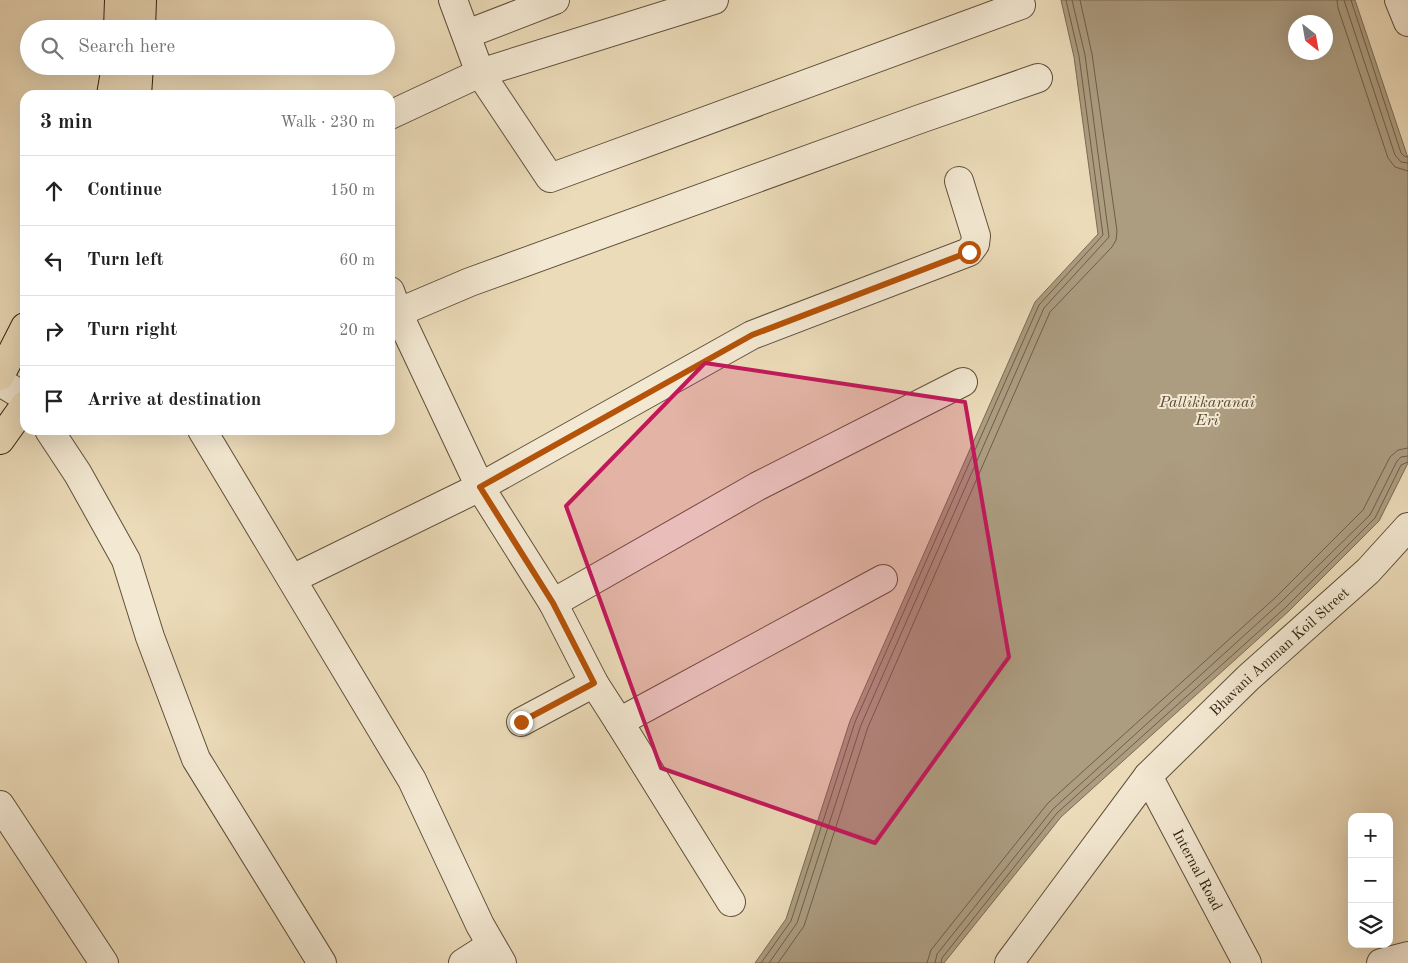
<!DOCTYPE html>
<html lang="en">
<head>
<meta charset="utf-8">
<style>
	:root { --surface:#fff; --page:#f6f6f6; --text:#222; --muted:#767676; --line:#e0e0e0 }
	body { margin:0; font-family:"Old Standard TT",serif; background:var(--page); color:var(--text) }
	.controls { position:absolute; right:15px; bottom:15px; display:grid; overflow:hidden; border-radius:10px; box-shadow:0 5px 20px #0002 }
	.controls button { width:45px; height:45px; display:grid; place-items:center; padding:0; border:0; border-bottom:1px solid var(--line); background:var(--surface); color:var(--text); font:25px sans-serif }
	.compass { position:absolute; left:1288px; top:15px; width:45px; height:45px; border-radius:50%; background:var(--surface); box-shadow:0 5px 20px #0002; rotate:149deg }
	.stop { position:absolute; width:15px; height:15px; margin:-11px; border:4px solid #b45309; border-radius:50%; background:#fff }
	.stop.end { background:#b45309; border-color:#fff; box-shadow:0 1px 5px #0008 }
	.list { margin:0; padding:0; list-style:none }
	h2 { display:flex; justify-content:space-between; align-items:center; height:65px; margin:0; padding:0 20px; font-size:21px }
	h2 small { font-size:16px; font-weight:400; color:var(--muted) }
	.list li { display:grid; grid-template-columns:32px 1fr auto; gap:15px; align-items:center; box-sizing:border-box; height:70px; padding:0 20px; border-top:1px solid var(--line) }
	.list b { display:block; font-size:19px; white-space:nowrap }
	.list em { font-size:16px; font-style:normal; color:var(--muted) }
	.icon { flex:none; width:28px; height:28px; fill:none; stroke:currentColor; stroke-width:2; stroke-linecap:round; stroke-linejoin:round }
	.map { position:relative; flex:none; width:1408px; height:963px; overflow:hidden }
	.search { position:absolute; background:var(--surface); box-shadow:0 5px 20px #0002; left:20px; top:20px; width:375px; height:55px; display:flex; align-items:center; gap:12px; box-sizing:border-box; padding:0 18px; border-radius:28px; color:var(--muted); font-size:19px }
	.panel { position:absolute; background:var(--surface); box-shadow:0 5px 20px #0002; left:20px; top:90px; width:375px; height:345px; border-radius:15px }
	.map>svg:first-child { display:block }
	.water { fill:#ac9c80; stroke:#7a6b53; fill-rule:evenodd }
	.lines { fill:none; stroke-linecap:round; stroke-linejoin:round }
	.shore { stroke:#6e5e48; stroke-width:1 }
	.minor-casing { stroke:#5e503a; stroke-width:30 }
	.major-casing { stroke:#2f2110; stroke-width:30 }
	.minor { stroke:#f3e8d2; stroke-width:28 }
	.major { stroke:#ecdbb9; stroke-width:28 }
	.route { stroke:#b45309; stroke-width:6 }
	.marked { fill:#c2185b; fill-opacity:0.2; stroke:#c2185b; stroke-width:4; stroke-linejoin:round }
	.labels { text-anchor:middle; stroke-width:4; stroke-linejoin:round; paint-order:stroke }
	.street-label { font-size:15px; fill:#2f2110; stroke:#f3e8d2 }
	.water-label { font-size:16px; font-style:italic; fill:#5b4c37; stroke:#f3e8d2 }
</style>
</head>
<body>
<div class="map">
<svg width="1408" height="963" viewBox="0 0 1408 963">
	<rect width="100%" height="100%" fill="#ecdbb9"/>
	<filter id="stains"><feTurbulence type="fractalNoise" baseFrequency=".004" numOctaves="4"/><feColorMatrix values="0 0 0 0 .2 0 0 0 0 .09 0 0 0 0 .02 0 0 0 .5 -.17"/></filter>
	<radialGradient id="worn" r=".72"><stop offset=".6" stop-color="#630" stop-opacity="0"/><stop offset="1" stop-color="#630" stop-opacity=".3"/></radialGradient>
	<path class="water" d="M1061 0H1355L1408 158V463L1379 521 1289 611 1061 817 944 963H755L786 919 850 721 1035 302 1098 234 1074 57ZM1296 22H1326V52H1296Z"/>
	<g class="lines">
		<path class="shore" d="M1337 0 1338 8 1388 158 1395 167 1408 171
			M1344 0 1395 155 1401 162 1408 163
			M1351 0 1401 153 1404 156 1408 157
			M761 963 791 921 855 722 1039 305 1103 235 1079 56 1066 0
			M769 963 797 923 861 725 1044 308 1109 237 1085 55 1072 0
			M778 963 804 926 868 727 1050 312 1112 247 1116 240 1117 231 1092 54 1080 0
			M927 963 931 950 1048 803 1276 597 1363 510 1390 457 1398 450 1408 448
			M935 963 937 954 1053 809 1281 602 1370 515 1397 461 1401 457 1408 456
			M941 963 942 958 1057 813 1286 607 1375 518 1401 465 1408 462"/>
		<g class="minor-casing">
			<g id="minor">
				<path d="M453 0 480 73 550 178 1021 5"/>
				<path d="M1399 0 1408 22"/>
				<path d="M467 34 555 0"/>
				<path d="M390 115 480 73 714 0"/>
				<path d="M390 316 470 282 920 119 1038 78"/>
				<path d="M0 382 25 397"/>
				<path d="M49 430 78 474 126 560 150 637 196 759 322 963"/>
				<path d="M202 430 412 780 480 925 502 963"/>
				<path d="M292 579 480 487 398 313 390 291"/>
				<path d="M553 603 758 486 963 382"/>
				<path d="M521 722 594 683"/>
				<path d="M619 722 883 579"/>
				<path id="s1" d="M1148 776 1247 963"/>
				<path d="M0 805 104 963"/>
				<path d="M731 902 619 722 594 683 553 603 480 487 752 335 969 252 975 244 976 236 959 181"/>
				<path d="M463 963 491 945"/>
				<path id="s2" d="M1009 963 1148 776 1248 678 1368 571 1408 527"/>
				<path d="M1381 963 1408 956"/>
			</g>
		</g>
		<g class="major-casing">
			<path id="major" d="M118 29 119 0
				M141 29 142 0
				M111 95 116 66
				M137 95 139 66
				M0 376 25 327
				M0 440 25 405"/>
		</g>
		<use href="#minor" class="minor"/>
		<use href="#major" class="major"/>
	</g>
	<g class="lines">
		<path class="route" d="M521 722 594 683 553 603 480 487 752 335 969 252"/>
	</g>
	<path class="marked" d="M705 363 965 402 1009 657 875 843 661 768 566 506Z"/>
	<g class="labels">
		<g class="street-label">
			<text dy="5" stroke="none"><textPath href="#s2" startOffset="414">Bhavani Amman Koil Street</textPath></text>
			<text dy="5" stroke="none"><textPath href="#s1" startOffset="106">Internal Road</textPath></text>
		</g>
		<g class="water-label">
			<text x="1207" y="407">Pallikkaranai<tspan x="1207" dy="18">Eri</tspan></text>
		</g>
	</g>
	<rect width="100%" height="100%" filter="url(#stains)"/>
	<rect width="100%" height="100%" fill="url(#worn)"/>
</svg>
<div class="controls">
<button>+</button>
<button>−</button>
<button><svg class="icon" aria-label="layers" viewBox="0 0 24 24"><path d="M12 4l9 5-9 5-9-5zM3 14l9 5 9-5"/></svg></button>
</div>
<svg class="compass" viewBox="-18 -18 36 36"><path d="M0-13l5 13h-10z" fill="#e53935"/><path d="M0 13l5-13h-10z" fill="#767676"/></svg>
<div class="stop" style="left:969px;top:252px"></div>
<div class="stop end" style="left:521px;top:722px"></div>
<div class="search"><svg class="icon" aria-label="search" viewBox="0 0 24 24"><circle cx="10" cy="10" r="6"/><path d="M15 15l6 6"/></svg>Search here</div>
<section class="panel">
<h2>3 min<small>Walk · 230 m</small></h2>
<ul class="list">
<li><svg class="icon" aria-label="ahead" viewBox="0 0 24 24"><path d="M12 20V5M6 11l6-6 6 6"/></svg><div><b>Continue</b></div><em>150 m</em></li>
<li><svg class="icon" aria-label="left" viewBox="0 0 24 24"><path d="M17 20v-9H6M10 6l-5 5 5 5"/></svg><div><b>Turn left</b></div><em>60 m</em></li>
<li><svg class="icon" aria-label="right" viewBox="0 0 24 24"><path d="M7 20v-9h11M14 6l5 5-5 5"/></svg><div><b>Turn right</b></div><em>20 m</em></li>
<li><svg class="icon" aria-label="arrive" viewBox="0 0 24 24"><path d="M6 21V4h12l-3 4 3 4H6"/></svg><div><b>Arrive at destination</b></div></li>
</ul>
</section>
</div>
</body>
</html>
